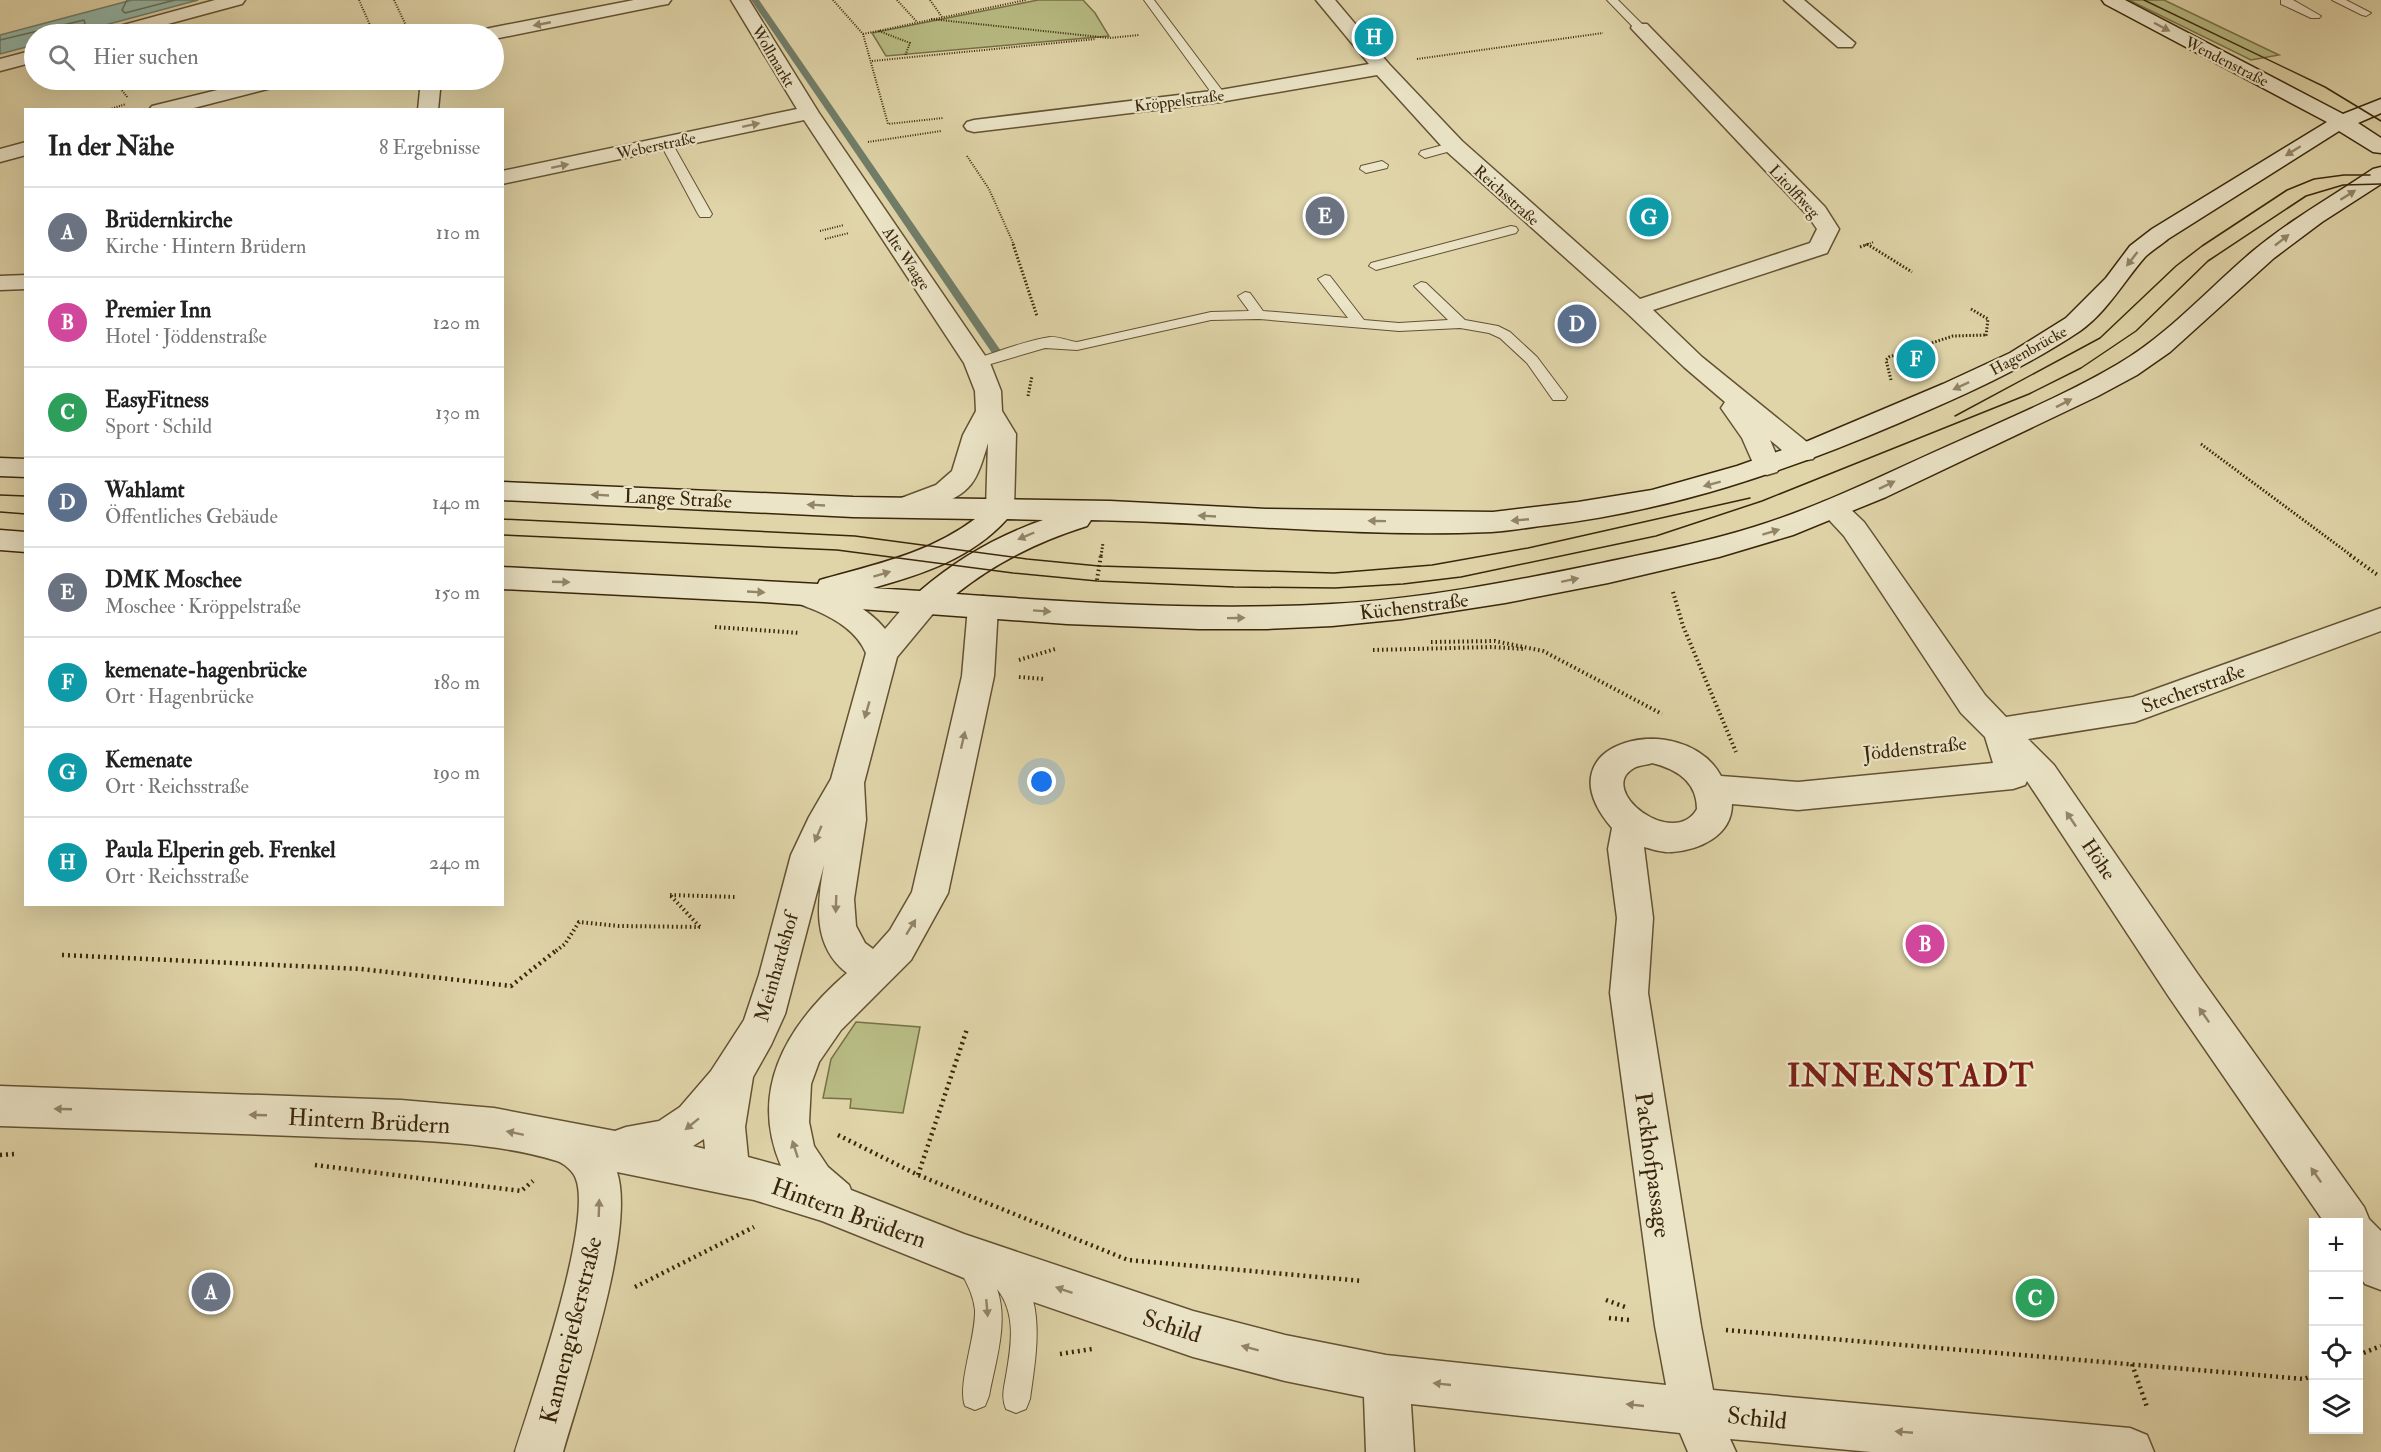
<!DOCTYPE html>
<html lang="de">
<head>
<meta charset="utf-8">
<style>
	:root { --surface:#fff; --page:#f6f6f6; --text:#222; --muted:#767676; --line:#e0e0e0; --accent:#8f2418 }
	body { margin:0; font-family:"IM FELL Double Pica",serif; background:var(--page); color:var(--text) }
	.controls { position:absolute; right:18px; bottom:18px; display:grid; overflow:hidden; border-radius:0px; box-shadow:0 6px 24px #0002 }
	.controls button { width:54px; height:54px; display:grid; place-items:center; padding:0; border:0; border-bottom:2px solid var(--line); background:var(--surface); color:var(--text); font:30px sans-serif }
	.you { position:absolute; left:1042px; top:782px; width:21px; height:21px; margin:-15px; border:4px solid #fff; border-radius:50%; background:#1a73e8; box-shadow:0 0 0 9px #1a73e833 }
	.badge { display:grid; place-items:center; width:39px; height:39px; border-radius:50%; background:var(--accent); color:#fff; font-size:20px; font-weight:700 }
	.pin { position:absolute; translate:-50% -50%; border:3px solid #fff; box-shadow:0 2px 6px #0006 }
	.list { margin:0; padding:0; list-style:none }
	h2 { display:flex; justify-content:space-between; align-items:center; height:78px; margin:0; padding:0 24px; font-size:26px }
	h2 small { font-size:20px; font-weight:400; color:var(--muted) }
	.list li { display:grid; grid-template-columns:39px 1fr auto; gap:18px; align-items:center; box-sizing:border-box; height:90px; padding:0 24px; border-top:2px solid var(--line) }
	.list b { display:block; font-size:22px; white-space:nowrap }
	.list p { margin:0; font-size:20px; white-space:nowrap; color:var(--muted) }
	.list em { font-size:20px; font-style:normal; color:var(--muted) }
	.icon { flex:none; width:33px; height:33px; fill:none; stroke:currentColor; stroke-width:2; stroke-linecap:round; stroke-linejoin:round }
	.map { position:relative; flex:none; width:2381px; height:1452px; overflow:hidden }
	.search { position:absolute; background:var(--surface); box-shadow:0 6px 24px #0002; left:24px; top:24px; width:480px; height:66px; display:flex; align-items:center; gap:15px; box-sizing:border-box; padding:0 21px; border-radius:33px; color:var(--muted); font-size:22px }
	.panel { position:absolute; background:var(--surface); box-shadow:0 6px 24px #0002; left:24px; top:108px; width:480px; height:798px; border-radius:0px }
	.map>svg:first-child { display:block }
	.green { fill:#b8bc84; stroke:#787147; stroke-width:1.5 }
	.water { fill:#94b9aa; stroke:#707e6a; stroke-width:1.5 }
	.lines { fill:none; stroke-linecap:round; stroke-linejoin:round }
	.shore { stroke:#66705a; stroke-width:1.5 }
	.stream { fill:#707e6a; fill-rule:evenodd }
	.lane-casing { stroke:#635232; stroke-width:2 }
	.street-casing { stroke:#635232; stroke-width:3 }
	.secondary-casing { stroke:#39260a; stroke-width:3 }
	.path-far3 { stroke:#39260a; stroke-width:2; stroke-dasharray:1 1.5; stroke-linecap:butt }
	.path-far2 { stroke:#39260a; stroke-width:3; stroke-dasharray:1.5 2; stroke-linecap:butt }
	.path-far1 { stroke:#39260a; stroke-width:4; stroke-dasharray:1.5 3; stroke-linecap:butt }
	.path { stroke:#39260a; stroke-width:4.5; stroke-dasharray:2 4; stroke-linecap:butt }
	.lane { fill:#ebe4c7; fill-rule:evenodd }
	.street { fill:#ebe4c7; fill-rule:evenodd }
	.secondary { fill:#ebe4c7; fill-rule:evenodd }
	.tram { stroke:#39260a; stroke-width:1.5 }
	.oneway { fill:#928568 }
	.labels { text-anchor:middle; stroke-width:4.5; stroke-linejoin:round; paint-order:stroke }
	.far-street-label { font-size:16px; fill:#39260a; stroke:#ebe4c7 }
	.street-label { font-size:20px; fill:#39260a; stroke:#ebe4c7 }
	.near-street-label { font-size:24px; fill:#39260a; stroke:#ebe4c7 }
	.near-district-label { font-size:32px; font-weight:bold; letter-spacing:1.5px; fill:#7a1f14; stroke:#ebe4c7 }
</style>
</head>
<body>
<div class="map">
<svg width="2381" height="1452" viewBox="0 0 2381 1452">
	<rect width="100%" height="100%" fill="#e0d5a9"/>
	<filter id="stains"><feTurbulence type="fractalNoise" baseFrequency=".00333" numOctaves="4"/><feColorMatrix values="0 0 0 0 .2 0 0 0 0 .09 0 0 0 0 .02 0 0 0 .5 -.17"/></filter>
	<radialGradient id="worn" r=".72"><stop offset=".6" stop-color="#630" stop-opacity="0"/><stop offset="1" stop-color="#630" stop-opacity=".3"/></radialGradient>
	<path class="green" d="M1038 0H1083L1095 13 1109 36 886 56 872 33Z
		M2129 0H2164L2279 55 2251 60Z
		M856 1022 920 1027 903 1113 850 1108 851 1099 823 1098 831 1059Z"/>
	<path class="water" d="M132 0H198L72 34H34V45L0 54V35Z"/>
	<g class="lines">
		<path class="shore" d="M127 0 122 10 125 13 175 0
			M0 40 84 20 85 24 77 28 75 34"/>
		<path class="stream" d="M751 0H759L1001 351 1000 353H992Z"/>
		<g class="lane-casing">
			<path id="lane" d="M1144 0H1154L1224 93V99H1216Z
				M1607 0H1618L1644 26V30H1636Z
				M2281 0H2293L2321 16 2319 18H2311L2281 4Z
				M2332 0H2346L2371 13 2366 16 2362 15Z
				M666 139 672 143 712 214 710 217H700L698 214 660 143Z
				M1454 142 1460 146 1458 149 1425 158 1419 154 1421 151Z
				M1382 161 1388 165 1387 168 1366 173 1360 169 1361 166Z
				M1511 226 1516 227 1518 230 1516 233 1376 270 1369 266 1371 263Z
				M1325 275 1330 276 1364 320 1399 323 1448 320 1414 286 1421 282 1426 283 1465 320 1498 326 1510 332 1537 357 1567 397 1565 400H1553L1527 363 1500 338 1489 333 1460 328 1399 331 1259 319 1211 320 1077 350 1045 348 977 368 969 363 972 360C997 352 1024 341 1050 337 1057 336 1068 341 1077 342L1211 312 1249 311 1238 296 1245 292 1250 293 1263 311 1348 318 1318 279Z
				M970 1250 979 1254 992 1275 995 1268 1004 1264C1051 1284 1035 1360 1030 1399L1026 1409 1016 1413 1006 1409C1001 1397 1004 1388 1006 1376 1011 1347 1017 1314 997 1289 1009 1322 995 1363 989 1396L985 1406 975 1410 965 1406C957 1385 976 1337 975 1310 973 1291 964 1280 957 1263L961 1254Z"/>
		</g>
		<g class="street-casing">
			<path id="street" d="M215 0H245L242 4 131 34H103L105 30Z
				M634 0H671L668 4 662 5 494 39V34H481L483 30 490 28Z
				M731 0H749L819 113 990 363 1001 391 1002 411 1016 434 1014 509 1010 516 1000 519 990 516 986 509 988 443C976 483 973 492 932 508 919 513 910 518 896 514L892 507 896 500 936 485 952 471 963 435 976 411 975 391 964 363 804 120 502 184V171L797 109Z
				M1316 0H1335L1389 64 1462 141 1640 299 1810 243 1817 229 1808 216 1631 28 1633 24H1647L1825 207 1839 229 1827 253 1653 310 1702 357 1813 447 1817 453 1813 459C1794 464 1784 451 1770 440L1781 466 1777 472 1767 475 1757 472 1742 438 1721 408 1725 402 1684 367 1627 313 1446 151 1377 75 1220 102 974 132 967 130 964 126 967 122 974 120 1220 90 1369 64Z
				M1784 0H1804L1855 43 1852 47H1838Z
				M34 50V62L0 71V59Z
				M258 80H290L287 84 186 110H149L152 106Z
				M421 80H441L438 110H418Z
				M26 142V155L0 162V149Z
				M26 275V289L0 290V276Z
				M1833 499 1843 502 1864 522 1985 695 2006 717 2133 697 2381 608V631L2135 722 2028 739 2054 765 2197 973 2364 1207 2369 1219 2381 1231V1290L2365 1284 2358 1274V1222H2324L2169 997 2027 781 2025 785 2013 789 1798 810 1732 804C1732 836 1699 850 1672 852 1663 853 1652 849 1644 847L1653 918 1648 993 1701 1326 1713 1390 2130 1428 2147 1435 2154 1452H1871L1730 1439 1736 1452H1688L1680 1433 1411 1404 1414 1452H1366L1364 1397 1285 1381 1193 1357 964 1278 822 1221 754 1200 617 1172C636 1231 581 1389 563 1452H515C531 1400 593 1224 576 1179 574 1172 564 1163 557 1161 486 1139 396 1140 322 1137 215 1133 107 1129 0 1126V1086L401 1100 494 1108 615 1131 626 1127 659 1121 680 1107 711 1071 744 1020 759 975 791 855 809 817 831 779 866 653C857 632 837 620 817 611 806 606 796 605 790 594L794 586C820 579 869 608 885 629 900 613 913 589 937 596L941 604 897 657 864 783 866 820 854 899 856 926 865 943 873 949 890 930 912 892 962 676 968 607 972 599 983 596 994 599 998 607 994 676 948 893 911 960 841 1030 819 1062 811 1084 809 1122 814 1146 828 1167 849 1185 851 1190 964 1234 1193 1311 1285 1335 1386 1355 1666 1385 1655 1326 1610 993 1617 918 1608 849 1612 828C1536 740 1684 707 1721 776L1798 782 1993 763 1985 737 1961 713 1844 536 1819 509 1823 502ZM1652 763C1677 769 1697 782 1697 809 1674 850 1595 790 1634 768 1639 765 1647 765 1652 763ZM824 865C817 904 812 946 847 973 788 1024 748 1089 781 1166L748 1157 745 1127 753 1077 771 1045 785 1014ZM704 1139 705 1149 693 1146Z"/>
		</g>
		<g class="secondary-casing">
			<path id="secondary" d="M2102 0H2125L2343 114 2381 99V113L2358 123 2381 138V153L2373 152 2339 131 2168 239C2161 245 2152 250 2145 257 2124 281 2107 312 2080 331 2023 369 1962 396 1899 423 1784 472 1674 510 1549 525 1530 527 1511 531 1491 532 1358 538 1224 522 1091 520L1087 526C1039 541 996 562 956 594 1081 603 1206 611 1332 604 1421 599 1509 582 1597 564 1649 553 1703 543 1754 527 1825 505 1891 471 1959 441 2012 417 2067 394 2118 364 2169 334 2208 289 2253 251 2290 220 2333 196 2373 169L2381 167V184L2322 222 2274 258 2170 352 2137 375 2098 396 1886 497 1793 535 1719 557 1608 583 1505 603 1402 619 1332 626 1266 629H1199L1067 624 764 602 502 589V567L818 584 820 580C876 564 928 554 975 519L853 517 502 500V482L853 497 1110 501 1266 509 1493 512 1578 502 1652 490 1737 466 1808 441 1943 384 2010 353 2066 318 2106 278 2130 246 2152 229 2327 122 2105 4ZM1007 519 1043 520C997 536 957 559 920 591L873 588C923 574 972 558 1007 519Z
				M0 458 26 459V477L0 476Z
				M0 530 26 532V552L0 550Z"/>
		</g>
		<path class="path-far3" d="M359 0 374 34
			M394 0 410 34
			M833 0 863 34 888 124 943 118
			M897 0 917 22
			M930 0 942 17
			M931 19 1109 38 1139 35
			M362 27 370 26
			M879 31 910 43 905 56
			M423 34 458 28
			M863 34 1026 0
			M1417 59 1603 33
			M872 61 1096 39
			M119 80 117 84 128 98
			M107 87 117 84
			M107 110 126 104
			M868 142 941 131
			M967 156 989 189 1014 245
			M820 231 844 225
			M825 239 849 233
			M1867 244 1869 245
			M1865 245 1874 242"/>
		<path class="path-far2" d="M1013 244 1037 316
			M1867 244 1912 272
			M1860 247 1869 244
			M1971 309 1988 319 1986 336
			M1891 380 1886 360 1889 357 1953 336 1987 335
			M1028 396 1032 376
			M2201 444 2352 556
			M1101 556 1103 543"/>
		<path class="path-far1" d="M2350 555 2379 576
			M1097 580 1101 555
			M1673 592 1683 626 1736 752
			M715 627 800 633
			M1431 642 1495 641 1543 651 1662 714
			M1373 650 1492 647 1524 649
			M1019 660 1055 649
			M1019 677 1044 679
			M670 895 737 897
			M671 896 700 927
			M556 951 565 944 579 922 619 926 700 927"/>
		<path class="path" d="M62 955 361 969 511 986 558 949
			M838 1135 918 1175 1128 1260 1363 1281
			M0 1155 15 1154
			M315 1165 521 1191 533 1181
			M918 1175 967 1029
			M635 1287 754 1227
			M1606 1300 1628 1308
			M1609 1318 1629 1320
			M1726 1330 2304 1379 2314 1375
			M1060 1354 1092 1349
			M2358 1355 2381 1346
			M2132 1364 2147 1407"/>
		<use href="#lane" class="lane"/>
		<use href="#street" class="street"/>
		<use href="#secondary" class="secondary"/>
		<path class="tram" d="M2144 0 2325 87 2381 121
			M1955 416 2100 338 2176 266 2202 246 2287 190 2314 179 2344 175H2370
			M0 495 26 496
			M0 512 26 514
			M502 519 855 536 1027 559 1099 566 1334 573 1432 565 1528 548 1750 498
			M502 535 837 550 1013 573 1097 581 1234 587 1335 588 1403 584 1461 577 1656 536 1762 501 2029 394 2081 368 2136 331 2208 261 2306 196 2343 185 2381 184"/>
	</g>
	<defs><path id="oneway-solid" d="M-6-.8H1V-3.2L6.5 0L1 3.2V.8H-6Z" transform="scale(1.5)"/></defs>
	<g class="oneway">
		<use href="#oneway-solid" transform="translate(542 24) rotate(169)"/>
		<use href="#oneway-solid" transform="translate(2162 27) rotate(28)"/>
		<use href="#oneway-solid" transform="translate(751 125) rotate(-12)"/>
		<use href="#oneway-solid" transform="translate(2293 151) rotate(148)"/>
		<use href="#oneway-solid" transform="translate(560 166) rotate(-12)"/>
		<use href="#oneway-solid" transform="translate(2348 195) rotate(-32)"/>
		<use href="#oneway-solid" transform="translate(2282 240) rotate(-38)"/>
		<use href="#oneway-solid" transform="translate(2132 259) rotate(128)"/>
		<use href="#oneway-solid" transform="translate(1961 386) rotate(155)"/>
		<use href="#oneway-solid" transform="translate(2064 403) rotate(-27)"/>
		<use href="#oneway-solid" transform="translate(1712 484) rotate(165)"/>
		<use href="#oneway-solid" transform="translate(1887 485) rotate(-26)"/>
		<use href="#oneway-solid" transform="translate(600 495) rotate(-177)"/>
		<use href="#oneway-solid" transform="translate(816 505) rotate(-177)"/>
		<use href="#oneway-solid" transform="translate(1207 516) rotate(-177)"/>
		<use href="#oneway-solid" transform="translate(1520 520) rotate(175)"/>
		<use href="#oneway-solid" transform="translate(1377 521) rotate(-179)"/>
		<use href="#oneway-solid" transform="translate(1771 532) rotate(-17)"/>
		<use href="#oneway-solid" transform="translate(1026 536) rotate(157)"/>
		<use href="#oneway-solid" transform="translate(882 574) rotate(-17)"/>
		<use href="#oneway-solid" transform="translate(1570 580) rotate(-12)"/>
		<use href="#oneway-solid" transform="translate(561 582) rotate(2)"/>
		<use href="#oneway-solid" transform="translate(756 592) rotate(3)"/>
		<use href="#oneway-solid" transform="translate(1042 611) rotate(4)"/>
		<use href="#oneway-solid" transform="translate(1236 618) rotate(-1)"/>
		<use href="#oneway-solid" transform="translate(867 710) rotate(106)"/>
		<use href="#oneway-solid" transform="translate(963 740) rotate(-77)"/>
		<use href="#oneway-solid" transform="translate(2071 819) rotate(-124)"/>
		<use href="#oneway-solid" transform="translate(818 834) rotate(113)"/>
		<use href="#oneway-solid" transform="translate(836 904) rotate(92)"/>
		<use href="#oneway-solid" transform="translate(911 927) rotate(-58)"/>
		<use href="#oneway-solid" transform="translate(2204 1015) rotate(-125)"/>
		<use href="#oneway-solid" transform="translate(63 1109) rotate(-178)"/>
		<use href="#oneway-solid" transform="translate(258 1115) rotate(-178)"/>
		<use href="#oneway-solid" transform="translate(692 1124) rotate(141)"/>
		<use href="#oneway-solid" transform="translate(515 1133) rotate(-168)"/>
		<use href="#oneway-solid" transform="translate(795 1149) rotate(-108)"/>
		<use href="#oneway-solid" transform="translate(2316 1175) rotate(-125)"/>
		<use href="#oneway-solid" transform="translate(599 1208) rotate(-88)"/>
		<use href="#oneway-solid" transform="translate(1064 1290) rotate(-161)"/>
		<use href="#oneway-solid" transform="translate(987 1308) rotate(85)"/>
		<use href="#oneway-solid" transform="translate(1250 1348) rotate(-165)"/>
		<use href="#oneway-solid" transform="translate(1442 1384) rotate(-174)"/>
		<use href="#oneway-solid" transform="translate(1635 1405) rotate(-174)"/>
		<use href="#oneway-solid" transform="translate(1904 1432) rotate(-175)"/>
	</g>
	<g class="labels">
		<g class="far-street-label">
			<text transform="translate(774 56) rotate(59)" y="6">Wollmarkt</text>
			<text transform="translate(2227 61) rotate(27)" y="6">Wendenstraße</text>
			<text transform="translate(1179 100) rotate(-7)" y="6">Kröppelstraße</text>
			<text transform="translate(656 145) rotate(-12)" y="6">Weberstraße</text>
			<text transform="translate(1795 191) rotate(47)" y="6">Litolffweg</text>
			<text transform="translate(1507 195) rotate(42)" y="6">Reichsstraße</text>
			<text transform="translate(907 258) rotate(56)" y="6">Alte Waage</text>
			<text transform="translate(2028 350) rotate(-29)" y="6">Hagenbrücke</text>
		</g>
		<g class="street-label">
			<text transform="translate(678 498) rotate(3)" y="7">Lange Straße</text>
			<text transform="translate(1414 606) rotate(-7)" y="7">Küchenstraße</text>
			<text transform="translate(2193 688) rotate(-20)" y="7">Stecherstraße</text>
			<text transform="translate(1915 748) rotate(-6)" y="7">Jöddenstraße</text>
			<text transform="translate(2099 859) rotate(56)" y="7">Höhe</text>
			<text transform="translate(776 967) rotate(-74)" y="7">Meinhardshof</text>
		</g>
		<g class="near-street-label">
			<text transform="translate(369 1121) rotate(3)" y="8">Hintern Brüdern</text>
			<text transform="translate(1653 1165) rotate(82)" y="8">Packhofpassage</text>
			<text transform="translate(849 1213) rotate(20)" y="8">Hintern Brüdern</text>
			<text transform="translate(1172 1326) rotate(18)" y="8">Schild</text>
			<text transform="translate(571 1330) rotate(-76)" y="8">Kannengießerstraße</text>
			<text transform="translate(1757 1418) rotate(6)" y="8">Schild</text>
		</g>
		<g class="near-district-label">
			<text x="1911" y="1086">INNENSTADT</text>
		</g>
	</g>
	<rect width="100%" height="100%" filter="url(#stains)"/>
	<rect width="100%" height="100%" fill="url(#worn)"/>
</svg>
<div class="controls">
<button>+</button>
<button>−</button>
<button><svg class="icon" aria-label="locate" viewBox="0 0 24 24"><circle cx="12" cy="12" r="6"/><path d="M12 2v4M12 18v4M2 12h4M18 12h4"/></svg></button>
<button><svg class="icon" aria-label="layers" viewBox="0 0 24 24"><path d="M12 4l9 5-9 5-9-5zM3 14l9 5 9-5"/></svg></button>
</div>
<div class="you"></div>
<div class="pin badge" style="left:211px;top:1292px;background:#6b7280">A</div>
<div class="pin badge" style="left:1925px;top:944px;background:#d1479c">B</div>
<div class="pin badge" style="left:2035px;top:1298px;background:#2e9e5b">C</div>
<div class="pin badge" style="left:1577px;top:324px;background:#5c6f8a">D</div>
<div class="pin badge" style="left:1325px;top:216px;background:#6b7280">E</div>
<div class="pin badge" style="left:1916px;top:359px;background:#0f9aa8">F</div>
<div class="pin badge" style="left:1649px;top:217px;background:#0f9aa8">G</div>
<div class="pin badge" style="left:1374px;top:37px;background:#0f9aa8">H</div>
<div class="search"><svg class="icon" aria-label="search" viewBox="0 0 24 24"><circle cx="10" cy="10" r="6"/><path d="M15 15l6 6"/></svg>Hier suchen</div>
<section class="panel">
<h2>In der Nähe<small>8 Ergebnisse</small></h2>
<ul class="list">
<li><span class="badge" style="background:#6b7280">A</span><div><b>Brüdernkirche</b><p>Kirche · Hintern Brüdern</p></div><em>110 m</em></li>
<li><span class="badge" style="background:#d1479c">B</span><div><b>Premier Inn</b><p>Hotel · Jöddenstraße</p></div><em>120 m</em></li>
<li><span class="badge" style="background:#2e9e5b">C</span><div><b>EasyFitness</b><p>Sport · Schild</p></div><em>130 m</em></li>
<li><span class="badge" style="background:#5c6f8a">D</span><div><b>Wahlamt</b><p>Öffentliches Gebäude</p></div><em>140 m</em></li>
<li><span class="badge" style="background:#6b7280">E</span><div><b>DMK Moschee</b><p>Moschee · Kröppelstraße</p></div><em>150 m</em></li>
<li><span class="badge" style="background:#0f9aa8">F</span><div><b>kemenate-hagenbrücke</b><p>Ort · Hagenbrücke</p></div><em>180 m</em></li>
<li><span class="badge" style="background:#0f9aa8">G</span><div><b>Kemenate</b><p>Ort · Reichsstraße</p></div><em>190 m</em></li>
<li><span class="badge" style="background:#0f9aa8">H</span><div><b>Paula Elperin geb. Frenkel</b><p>Ort · Reichsstraße</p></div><em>240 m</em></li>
</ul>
</section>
</div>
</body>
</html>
